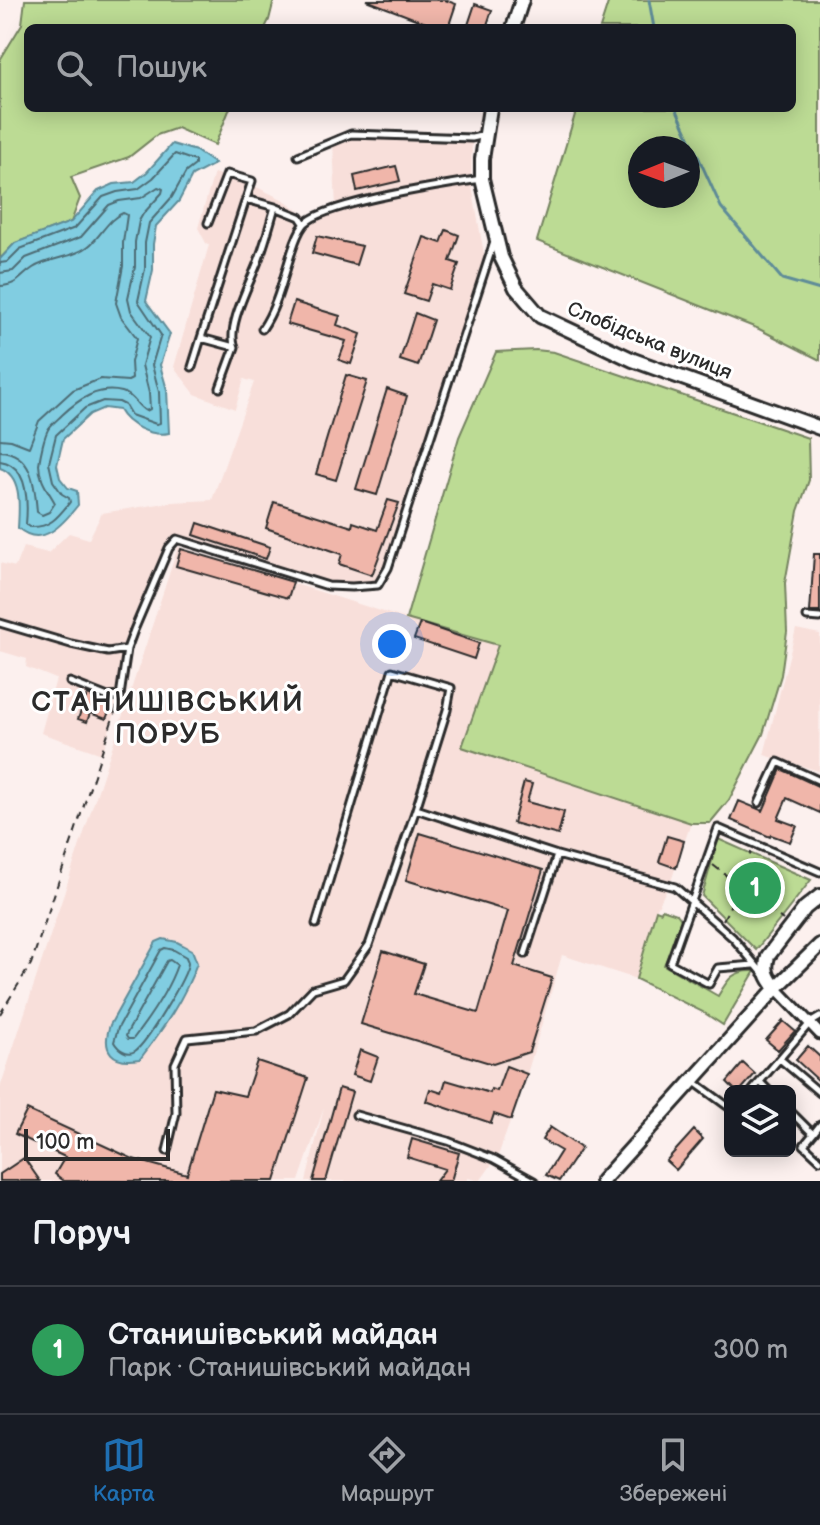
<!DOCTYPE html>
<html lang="uk">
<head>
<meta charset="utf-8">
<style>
	:root { --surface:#171b24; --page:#242831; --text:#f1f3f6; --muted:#9ea1a6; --line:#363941; --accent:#1f6fb2 }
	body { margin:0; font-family:"Balsamiq Sans",sans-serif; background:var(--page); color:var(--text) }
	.controls { position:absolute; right:24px; bottom:24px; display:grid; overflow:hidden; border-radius:12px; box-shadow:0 4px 20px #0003 }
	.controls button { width:72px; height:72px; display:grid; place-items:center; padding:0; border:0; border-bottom:2px solid var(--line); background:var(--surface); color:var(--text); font:40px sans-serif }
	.compass { position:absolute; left:628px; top:136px; width:72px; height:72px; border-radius:50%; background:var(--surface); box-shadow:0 4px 20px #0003; rotate:269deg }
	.scale { position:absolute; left:24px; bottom:20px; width:146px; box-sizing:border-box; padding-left:8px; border:4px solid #2b2b2b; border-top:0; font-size:22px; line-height:28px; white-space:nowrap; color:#2b2b2b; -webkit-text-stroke:6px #fff; paint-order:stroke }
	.you { position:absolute; left:392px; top:644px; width:28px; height:28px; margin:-20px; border:6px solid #fff; border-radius:50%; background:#1a73e8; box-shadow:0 0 0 12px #1a73e833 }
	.badge { display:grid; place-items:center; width:52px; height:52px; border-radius:50%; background:var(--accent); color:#fff; font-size:26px; font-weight:700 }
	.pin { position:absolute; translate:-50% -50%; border:4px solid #fff; box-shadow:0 2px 8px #0006 }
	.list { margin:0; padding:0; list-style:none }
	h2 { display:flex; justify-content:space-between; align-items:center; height:104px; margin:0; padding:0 32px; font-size:34px }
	h2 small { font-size:26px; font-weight:400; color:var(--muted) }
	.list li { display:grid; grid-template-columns:52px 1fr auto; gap:24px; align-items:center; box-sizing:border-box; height:128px; padding:0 32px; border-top:2px solid var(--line) }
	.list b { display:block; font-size:30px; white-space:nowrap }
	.list p { margin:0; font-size:26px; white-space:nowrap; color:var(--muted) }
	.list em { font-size:26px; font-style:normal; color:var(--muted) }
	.icon { flex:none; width:44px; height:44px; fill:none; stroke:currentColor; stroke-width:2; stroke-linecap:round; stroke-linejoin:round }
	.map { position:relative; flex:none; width:820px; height:1181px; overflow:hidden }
	.search { position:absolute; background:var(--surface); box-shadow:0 4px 20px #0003; left:24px; right:24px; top:24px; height:88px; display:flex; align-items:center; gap:20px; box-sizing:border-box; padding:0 28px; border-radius:12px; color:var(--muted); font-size:30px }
	.sheet { height:232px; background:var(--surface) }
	nav { display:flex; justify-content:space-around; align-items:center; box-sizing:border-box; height:112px; border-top:2px solid var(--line); background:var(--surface); font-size:22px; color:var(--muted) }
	nav a { display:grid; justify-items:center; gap:4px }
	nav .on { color:var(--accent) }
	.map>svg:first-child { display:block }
	.built { fill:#f8dfda }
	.green { fill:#bcdb94; stroke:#748360; stroke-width:2; fill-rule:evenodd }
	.water { fill:#81cde1; stroke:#5f8c98; stroke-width:2 }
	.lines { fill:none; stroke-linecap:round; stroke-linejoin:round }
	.shore { stroke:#4d6c74; stroke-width:2 }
	.stream { stroke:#5f8c98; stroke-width:3 }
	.building { fill:#f0b6aa; stroke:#2b2b2b; stroke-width:2 }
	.lane-casing { stroke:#2b2b2b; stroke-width:11 }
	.street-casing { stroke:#2b2b2b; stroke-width:15 }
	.secondary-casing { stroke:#2b2b2b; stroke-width:18 }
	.path { stroke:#2b2b2b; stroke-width:2; stroke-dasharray:8 6; stroke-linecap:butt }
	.lane { stroke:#fff; stroke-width:5 }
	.street { stroke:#fff; stroke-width:9 }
	.secondary { stroke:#fff; stroke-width:12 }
	.labels { text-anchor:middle; stroke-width:6; stroke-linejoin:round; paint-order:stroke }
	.street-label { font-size:20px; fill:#2b2b2b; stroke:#fff }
	.district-label { font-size:28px; font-weight:bold; letter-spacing:2px; fill:#2b2b2b; stroke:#fff }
</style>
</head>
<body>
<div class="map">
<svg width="820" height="1181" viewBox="0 0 820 1181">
	<rect width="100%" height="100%" fill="#fcf0ee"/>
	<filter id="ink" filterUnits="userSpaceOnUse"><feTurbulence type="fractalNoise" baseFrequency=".0125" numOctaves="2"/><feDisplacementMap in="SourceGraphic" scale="16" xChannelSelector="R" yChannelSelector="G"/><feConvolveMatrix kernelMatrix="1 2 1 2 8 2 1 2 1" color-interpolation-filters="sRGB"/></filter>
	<g filter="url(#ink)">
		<path class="built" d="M351 134 472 138 471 181 486 265 388 568 378 585 328 586 177 539 169 548 127 649 120 697 102 754 41 733 56 679 26 667 27 659 0 651V563L15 567 23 547 48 553 69 533 89 539 102 513 172 502 212 500 254 382 244 379 235 409 195 394 174 367 209 245 206 243 198 228 214 173 252 185 284 200 316 222V216L336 209 333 141Z
			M178 547 406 619 498 645 463 748 691 823 671 881 656 910 636 979 562 955 527 1074 498 1156 480 1181 468 1178 466 1181H306L324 1108 299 1181H0V1088Z
			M796 629 820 634 819 771 764 755Z"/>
		<path class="green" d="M25 0H274L269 20 265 28H28V108H230L215 145 177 128 157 135 129 157 71 177 80 198 71 222 15 243 0 259V60L22 24Z
			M609 0H820V360L759 329 537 241 577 108H792V28H600ZM640 148H688V196H640Z
			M536 350 554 352 808 438 809 480 798 511 785 583 787 632 781 675 763 734 729 800 710 823H691L462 747 498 645 406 619 459 437 496 352Z
			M718 839 811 880 756 950 702 896Z
			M662 909 677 914 683 922 664 965 718 996C728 979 733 970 755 971L723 1025 703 1012 636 979 656 910 661 912Z"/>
		<path class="water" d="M172 144 196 151 215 164 192 176 179 201 156 226 153 244V270L146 301 170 334 160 365 167 390 169 433C151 437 127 425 119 410L104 408 90 414 63 439 57 465 60 478 68 488 77 491 78 505C63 524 42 549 18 528 19 508 23 476 0 468V259L15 243 71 222 98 191 114 184 134 182 147 172Z
			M163 939 177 942 192 950 197 963C184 999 163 1029 140 1059 112 1064 101 1051 110 1025L156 942Z"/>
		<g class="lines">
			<path class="shore" d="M0 263 7 262 20 249 75 228 103 197 117 192 138 189 153 178 175 154 195 161V165L186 172 172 197 149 223 145 243V269L138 301 161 335 152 365 159 392 160 423 156 424 131 415 125 405 119 402 103 401 85 408 56 435 49 463 53 481 62 494 69 498 70 502C58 517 50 528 30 527L26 524C28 502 28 465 0 461
				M0 273 13 271 26 258 81 237 109 205 119 201 141 198 158 187 163 189 162 193 143 214 139 221 135 242V267L128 298 131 311 150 337 142 365 149 393 150 409 146 411C136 406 134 395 122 392 98 386 79 399 62 415 58 419 52 424 49 428 44 435 40 457 39 464 39 480 48 490 55 503L49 512 42 515 37 512C35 487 33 453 0 451
				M0 286C19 285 19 277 33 268 50 257 76 258 91 244 102 234 109 218 123 213L127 215 123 243V266L116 303 121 317 137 338 131 362 132 379 128 381 100 379 73 390 39 421 29 447 11 440 0 439
				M165 948 174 950 186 957C186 959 188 960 188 963 188 975 146 1044 135 1051 127 1056 118 1049 114 1042L118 1028 161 950Z
				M170 960 177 965C168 991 150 1017 133 1039H128L126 1036 127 1033 167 961Z"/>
			<path class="stream" d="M649 0 654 28
				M676 108 721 207 782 279 820 290"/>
		</g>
		<path class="building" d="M366 0H445L456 4 448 28H439Z
			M475 4 492 10 486 28H467Z
			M396 166 400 181 357 191 354 176Z
			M446 230 459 235 450 261 459 264 450 290 432 284 426 301 404 294 424 237 441 243Z
			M317 236 362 246 356 265 312 253Z
			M294 302 340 316 337 325 361 334 351 364 339 360 346 341 287 324Z
			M415 313 433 320 418 366 400 360Z
			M346 375 367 381 336 480 316 474Z
			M387 389 407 396 377 495 356 489Z
			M388 500 399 503 372 575 339 564 342 554 266 528 274 502 352 527 353 522 377 530Z
			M198 523 270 547 266 559 194 535Z
			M181 549 293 582 288 598 176 566Z
			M814 554H820V612H810Z
			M420 623 479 643 474 659 414 639Z
			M87 695 112 704 106 719 90 713 87 722 78 719Z
			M781 769 820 787V813L787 798 778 819 797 826 790 842 771 835 770 837 731 820 739 801 763 811Z
			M524 782 532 784 527 802 564 812 558 835 513 823Z
			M420 833 543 870 514 966 552 978 529 1052 493 1064 361 1024 383 951 424 964 414 994 478 1013 508 911 406 880Z
			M667 836 684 841 676 868 659 862Z
			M783 1021 795 1031 778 1050 766 1040Z
			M808 1046 820 1057V1082L796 1060Z
			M360 1050 378 1057 370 1081 352 1075Z
			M257 1061 308 1078 275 1181H64L55 1174 65 1157 15 1134 27 1110 133 1159 187 1174 213 1089 245 1096Z
			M743 1063 755 1074 740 1091H736L727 1082Z
			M506 1066 527 1074 511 1120 494 1114 491 1123 426 1101 430 1089 442 1093 446 1080 490 1093 491 1089 497 1091Z
			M339 1088 352 1092 326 1181H313Z
			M550 1127 581 1148 559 1181 546 1175 561 1151 542 1140Z
			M694 1130 703 1139 676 1170 666 1161Z
			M412 1139 459 1153 451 1181H436L445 1169 407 1157Z
			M24 1158 40 1181H0V1174Z"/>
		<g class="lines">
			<g class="lane-casing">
				<path id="lane" d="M298 156 351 134 472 138 485 135
					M208 223 227 174 252 181 246 199
					M262 329C277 307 283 279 291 254 294 245 297 234 303 226 318 203 450 184 481 179
					M201 338 246 199 275 207
					M192 367 201 338 234 347
					M220 388 235 347C225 327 253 278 260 256 266 240 270 224 275 207L300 217 304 223
					M807 617 820 618
					M0 623 71 644 108 652 127 649
					M70 682 108 697 120 696 127 649 134 630 169 548 177 539 328 586 352 587 378 585 388 568 494 242
					M759 803 778 762 820 781
					M316 924 392 671 451 688 447 710 416 809 557 855
					M525 954 557 855 675 887 733 938 765 976
					M754 965 718 968 709 984 670 963 718 828 820 872
					M780 1059 820 1093
					M693 1081 730 1108
					M760 1082 769 1091
					M752 1091 810 1023 820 1017
					M790 1111 813 1134 820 1125
					M356 1115 448 1141 494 1159 534 1181
					M813 1134 804 1145 820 1160
					M167 1151 176 1113 175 1064 187 1038 256 1031 289 1014 313 989 344 980 369 945 416 809"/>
			</g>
			<g class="street-casing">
				<path id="street" d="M776 988 820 1034"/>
			</g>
			<g class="secondary-casing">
				<path id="secondary" d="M513 28 522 0
					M490 108 482 159V179L501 257 516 288 540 316 633 360 820 428
					M776 988C767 977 764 970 768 956L805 908 820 896
					M602 1181 776 988 820 945"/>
			</g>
			<path class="path" d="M713 865 783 920
				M723 920 740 886 751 852
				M0 1014 31 964 118 703"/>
			<use href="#lane" class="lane"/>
			<use href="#street" class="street"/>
			<use href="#secondary" class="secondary"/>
		</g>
	</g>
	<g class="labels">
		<g class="street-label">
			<text transform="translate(650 340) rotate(22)" y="7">Слобідська вулиця</text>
		</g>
		<g class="district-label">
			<text x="168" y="711">СТАНИШІВСЬКИЙ<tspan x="168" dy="32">ПОРУБ</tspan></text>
		</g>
	</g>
</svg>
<div class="controls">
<button><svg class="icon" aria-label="layers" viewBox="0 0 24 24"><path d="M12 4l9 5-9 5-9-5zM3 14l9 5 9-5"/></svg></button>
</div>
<svg class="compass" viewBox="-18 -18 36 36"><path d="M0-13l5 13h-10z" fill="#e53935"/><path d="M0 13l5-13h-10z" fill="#9ea1a6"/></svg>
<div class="scale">100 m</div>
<div class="you"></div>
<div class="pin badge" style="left:755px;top:888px;background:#2e9e5b">1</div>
<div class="search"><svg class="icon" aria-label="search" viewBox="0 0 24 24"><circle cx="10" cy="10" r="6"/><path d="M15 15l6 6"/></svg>Пошук</div>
</div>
<section class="sheet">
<h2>Поруч<small></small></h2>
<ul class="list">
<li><span class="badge" style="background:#2e9e5b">1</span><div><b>Станишівський майдан</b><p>Парк · Станишівський майдан</p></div><em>300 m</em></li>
</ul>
</section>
<nav>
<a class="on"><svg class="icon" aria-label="map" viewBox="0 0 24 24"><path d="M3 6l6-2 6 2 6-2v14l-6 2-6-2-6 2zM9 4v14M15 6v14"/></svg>Карта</a>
<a><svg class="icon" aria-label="directions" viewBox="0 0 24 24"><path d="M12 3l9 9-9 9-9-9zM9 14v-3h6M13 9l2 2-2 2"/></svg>Маршрут</a>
<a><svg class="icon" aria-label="saved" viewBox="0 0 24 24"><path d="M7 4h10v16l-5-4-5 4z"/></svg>Збережені</a>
</nav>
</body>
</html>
